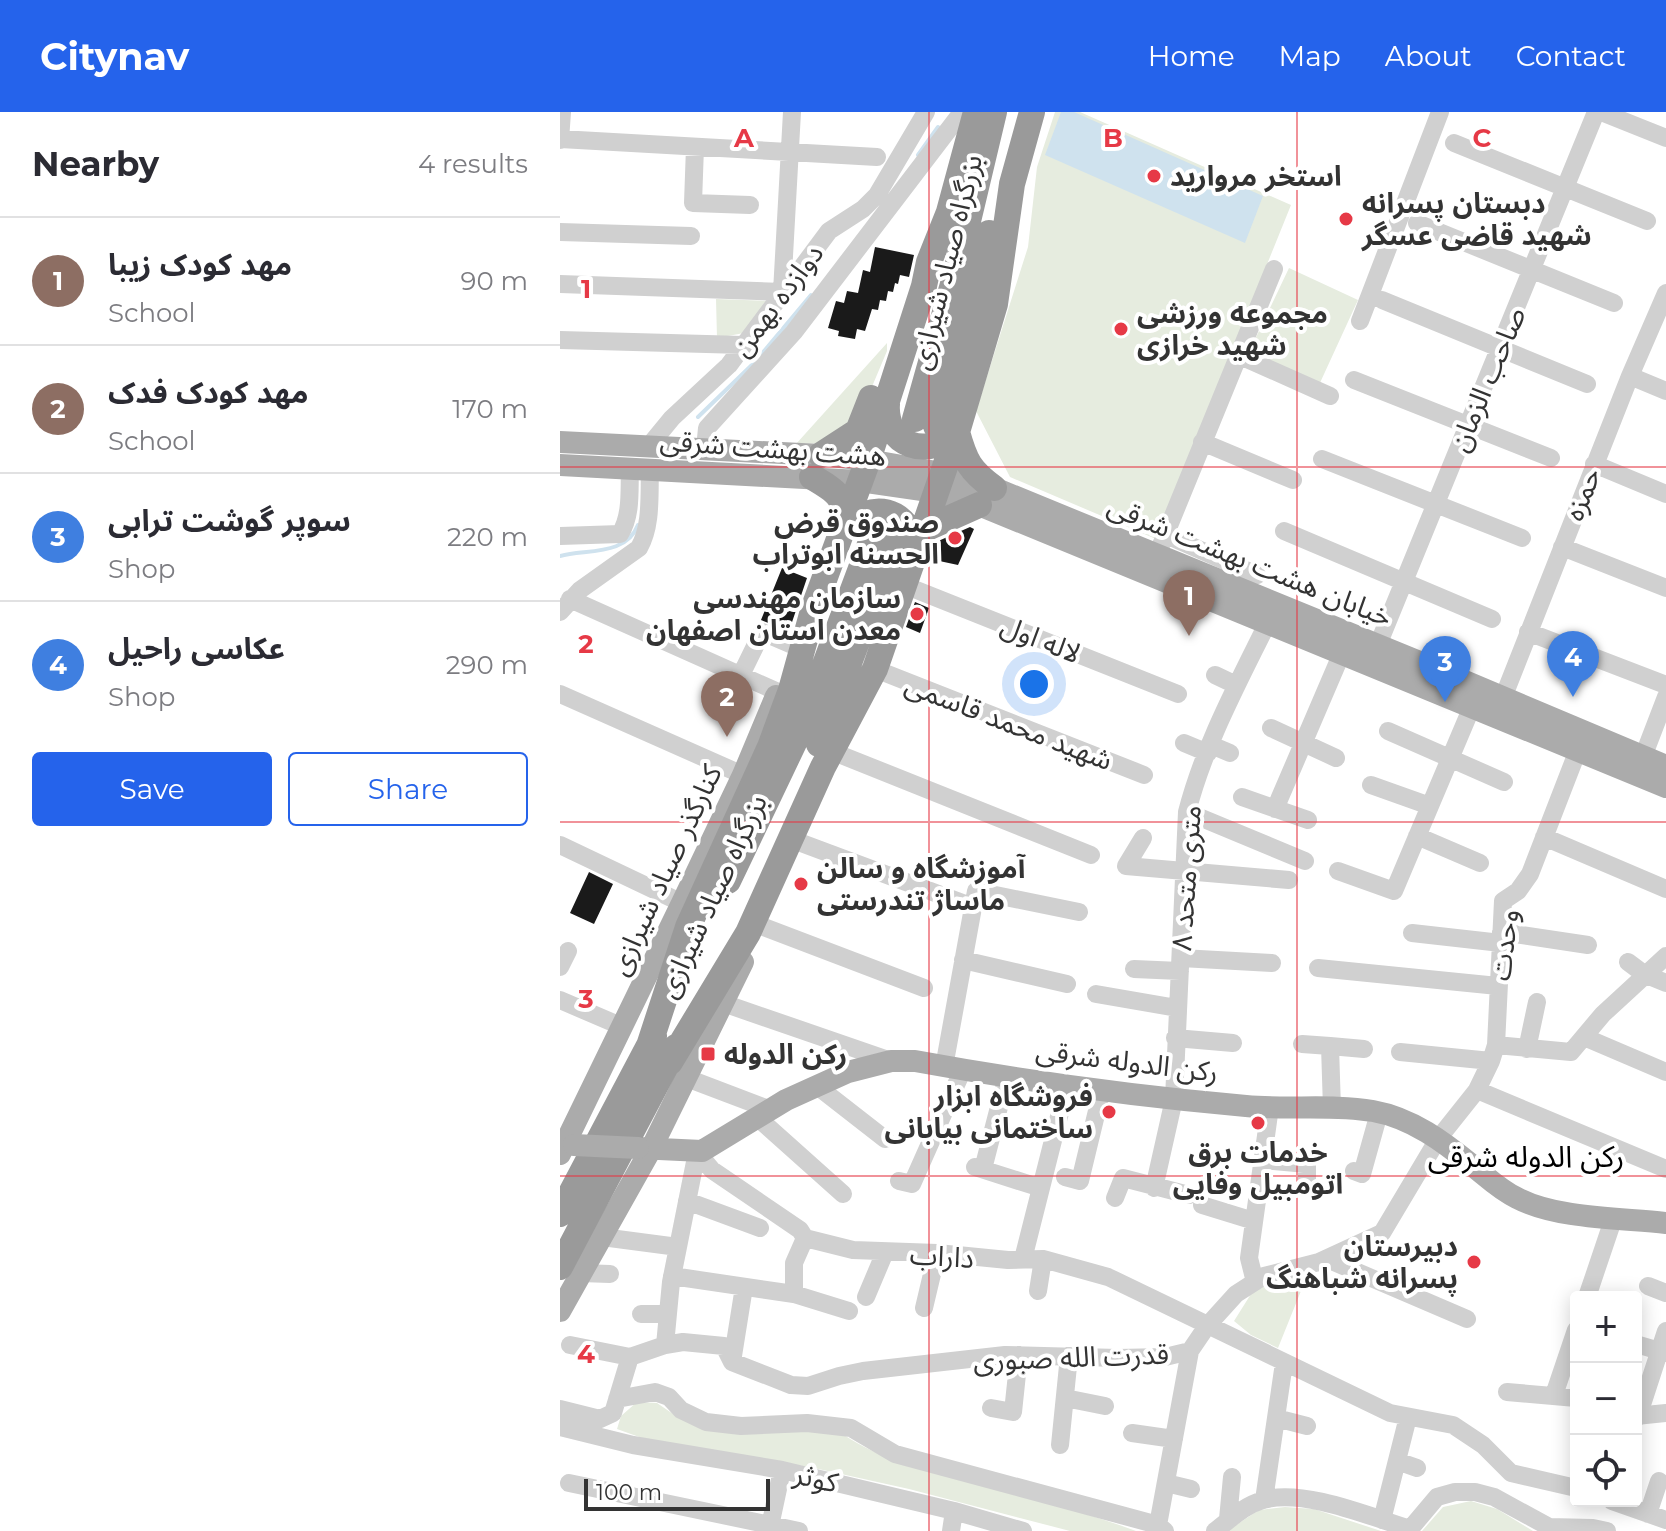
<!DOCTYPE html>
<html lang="en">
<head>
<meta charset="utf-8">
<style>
	:root { --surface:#fff; --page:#f7f7f7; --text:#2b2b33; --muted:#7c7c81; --line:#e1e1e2; --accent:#2563eb }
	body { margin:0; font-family:Montserrat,"Noto Sans Arabic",sans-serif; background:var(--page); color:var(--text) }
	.controls { position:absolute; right:24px; bottom:24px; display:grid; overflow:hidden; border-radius:8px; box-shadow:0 4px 20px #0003 }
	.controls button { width:72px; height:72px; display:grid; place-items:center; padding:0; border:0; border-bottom:2px solid var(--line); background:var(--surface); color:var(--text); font:40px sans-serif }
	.scale { position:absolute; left:24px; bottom:20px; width:186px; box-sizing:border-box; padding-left:8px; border:4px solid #333; border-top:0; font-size:22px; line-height:28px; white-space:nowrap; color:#333; -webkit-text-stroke:6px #fff; paint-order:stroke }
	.you { position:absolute; left:474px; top:572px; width:28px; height:28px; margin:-20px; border:6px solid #fff; border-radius:50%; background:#1a73e8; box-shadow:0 0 0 12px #1a73e833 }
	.badge { display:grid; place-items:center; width:52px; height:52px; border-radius:50%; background:var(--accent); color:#fff; font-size:26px; font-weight:700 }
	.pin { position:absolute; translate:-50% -66px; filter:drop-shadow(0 2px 4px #0008) }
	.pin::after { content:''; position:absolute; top:42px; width:28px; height:24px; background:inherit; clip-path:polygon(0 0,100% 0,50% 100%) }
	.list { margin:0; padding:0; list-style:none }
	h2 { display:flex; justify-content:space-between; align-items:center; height:104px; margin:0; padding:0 32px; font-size:34px }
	h2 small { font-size:26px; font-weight:400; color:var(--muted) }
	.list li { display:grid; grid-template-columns:52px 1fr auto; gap:24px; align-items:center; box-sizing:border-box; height:128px; padding:0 32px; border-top:2px solid var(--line) }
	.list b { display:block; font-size:30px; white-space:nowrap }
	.list p { margin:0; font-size:26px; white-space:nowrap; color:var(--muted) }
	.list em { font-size:26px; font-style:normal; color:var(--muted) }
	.actions { display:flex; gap:16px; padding:24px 32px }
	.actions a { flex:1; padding:18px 0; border:2px solid var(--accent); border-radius:8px; text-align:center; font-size:28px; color:var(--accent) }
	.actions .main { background:var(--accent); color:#fff }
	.icon { flex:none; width:44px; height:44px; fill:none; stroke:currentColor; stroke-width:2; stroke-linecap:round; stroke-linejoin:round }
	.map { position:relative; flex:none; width:1106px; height:1419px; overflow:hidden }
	header { display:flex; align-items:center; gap:48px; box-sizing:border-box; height:112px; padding:0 40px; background:var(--accent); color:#fff }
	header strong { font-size:38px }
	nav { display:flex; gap:44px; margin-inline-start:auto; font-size:28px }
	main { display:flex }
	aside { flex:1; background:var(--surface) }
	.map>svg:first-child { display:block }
	.green { fill:#e6ecdf }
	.water { fill:#cfe2ee }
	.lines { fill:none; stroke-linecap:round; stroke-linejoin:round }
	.stream { stroke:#cfe2ee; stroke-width:4 }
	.building { fill:#1a1a1a }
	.minor { stroke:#d0d0d0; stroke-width:18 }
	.major { stroke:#ababab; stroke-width:22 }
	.highway { stroke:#9a9a9a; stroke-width:26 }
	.major-bridge { stroke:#ababab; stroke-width:22 }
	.grid { fill:none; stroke:#e63946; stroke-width:2; stroke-opacity:0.55 }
	.poi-dot { fill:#e63946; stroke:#fff; stroke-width:3 }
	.labels { text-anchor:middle; stroke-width:8; stroke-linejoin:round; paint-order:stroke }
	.poi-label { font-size:28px; font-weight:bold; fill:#333; stroke:#fff; text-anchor:start }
	.street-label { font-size:28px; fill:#333; stroke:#fff }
	.neighbourhood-label { font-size:30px; fill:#000; stroke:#fff }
	.grid-label { font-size:26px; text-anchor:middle; font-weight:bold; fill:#e63946; stroke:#fff; stroke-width:8; stroke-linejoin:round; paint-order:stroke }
</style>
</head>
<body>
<header>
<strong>Citynav</strong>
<nav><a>Home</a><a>Map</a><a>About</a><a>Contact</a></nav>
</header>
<main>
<aside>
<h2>Nearby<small>4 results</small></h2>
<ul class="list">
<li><span class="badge" style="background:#8d6e63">1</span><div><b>مهد کودک زیبا</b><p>School</p></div><em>90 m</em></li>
<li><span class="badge" style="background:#8d6e63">2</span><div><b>مهد کودک فدک</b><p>School</p></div><em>170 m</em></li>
<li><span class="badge" style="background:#3f7fe0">3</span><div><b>سوپر گوشت ترابی</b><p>Shop</p></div><em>220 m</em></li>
<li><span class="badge" style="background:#3f7fe0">4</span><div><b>عکاسی راحیل</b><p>Shop</p></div><em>290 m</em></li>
</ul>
<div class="actions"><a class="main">Save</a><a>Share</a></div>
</aside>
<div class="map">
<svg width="1106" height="1419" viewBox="0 0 1106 1419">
	<rect width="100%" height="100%" fill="#fff"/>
	<path class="green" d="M495 0H520L731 93 596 427 450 365 416 299 468 135 477 55Z
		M729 156 798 188 759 273 689 240Z
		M156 187 210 189 184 221 157 226Z
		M327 231V239L295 315 269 331 236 332Z
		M749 1159 718 1236 691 1223 674 1209 696 1174Z
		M77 1290 97 1291 119 1306 284 1323C319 1347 363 1357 405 1368 462 1384 520 1398 576 1419H510L349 1377 254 1356 82 1326 57 1317 61 1304Z
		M911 1389 937 1397 973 1419H862L883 1395Z
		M725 1395 754 1397 821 1419H667L699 1398Z"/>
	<path class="water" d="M501 0H514L703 84 685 131 485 43Z"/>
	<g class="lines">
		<path class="stream" d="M358 43 378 15
			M138 305 195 250 251 183
			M0 444C27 437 66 444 78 413"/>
	</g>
	<path class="building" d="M315 135 354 143 349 165 340 163 338 172 335 171 333 180 328 179 326 189 320 188 318 198 312 197 305 219 297 217 295 227 278 224 279 219 268 216 276 189 284 191 287 179 298 181 303 158 310 160Z
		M410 415 414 417 398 453 370 447 376 430Z
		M222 456 247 466 229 519 201 508Z
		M355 490 369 496 360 521 346 515Z
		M29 760 53 772 34 812 10 801Z"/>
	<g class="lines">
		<path class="minor" d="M1041 0 1106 26
			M0 27 317 45
			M0 28 2 0
			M894 31 1087 109
			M135 35 133 91 190 93
			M857 111 1054 191
			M0 120 131 124
			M0 172 222 180 232 0
			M822 188 1027 272
			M800 209 880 0
			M0 228 183 233
			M678 243 770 284
			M1070 264 1106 279
			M794 268 991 346
			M642 330 733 368
			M89 334 112 306 169 253 269 119 303 97 317 83 366 0
			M145 337 147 316 234 220 402 0
			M762 347 962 426
			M1034 352 1106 382
			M724 419 932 507
			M604 422 697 463
			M0 424 60 422C72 403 69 378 70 357
			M1002 435 1106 476
			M597 443 714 157
			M344 473 618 582
			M10 487 218 580
			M0 500 20 478 79 436C92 413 89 383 90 357
			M968 520 1106 573
			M818 533 1036 0
			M315 557 584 663
			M181 563 202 520 237 535
			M655 563 676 573
			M0 582 183 663
			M943 586 1070 264 1106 181
			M711 616 776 646
			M828 619 944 670
			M624 631 648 641
			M651 633 670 641
			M281 643 531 743
			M1083 645 1106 585
			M811 673 870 694
			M682 685 748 708
			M715 697 781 543
			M627 700 745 749
			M857 724 920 751
			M984 725 1106 777
			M583 726 566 754 729 768
			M236 729 413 795
			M0 733 122 791
			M778 759 834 779 911 597
			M201 814 364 876
			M941 820 1028 833
			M852 821 941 831
			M621 846 712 851
			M403 848 507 872
			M1068 850 1084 862 1106 871
			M0 855 8 839
			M758 856 938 874
			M574 857 620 859
			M536 882 617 896
			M0 888 63 915
			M163 891 331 949
			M1024 925 1106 960
			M615 926 673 931
			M742 932 770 934
			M936 933 1011 940 1043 902 1106 844
			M967 937 977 890
			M840 940 931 949
			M384 955 416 779 519 800
			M124 965 211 998
			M257 974 325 1027
			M917 978 1106 1057
			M772 997 770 934 804 937
			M198 1006 283 1082
			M137 1040 152 1058 240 1118 245 1126 293 1138 377 1141 448 1148 483 1147 548 1165 830 1301 893 1313 923 1333 951 1361 1016 1376
			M703 1048 747 1052V1076
			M415 1055 481 1076
			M423 1057 447 964
			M794 1059 802 1062 819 1001
			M505 1065 520 1069 542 978
			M339 1069 352 1072 403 957
			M594 1076 614 987 627 700C644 634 677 573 707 512
			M555 1086 563 1066 629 1083
			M127 1089 200 1116
			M642 1093 694 1109
			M42 1125 118 1135
			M463 1147 507 973
			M767 1147 907 1207
			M21 1161 50 1162
			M112 1164 234 1182V1151L245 1126
			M695 1170 689 1146 710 995
			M1088 1174 1106 1181
			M478 1179 483 1147
			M234 1182 289 1199
			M306 1185 325 1140
			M1027 1185 1054 1105
			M364 1196 377 1141
			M81 1202H108
			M1076 1232 1106 1241
			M10 1233 70 1245 105 1233 123 1230 164 1234 172 1250 231 1273 248 1274 279 1264 303 1259 445 1243 558 1246 605 1245 630 1239 647 1214 676 1182 704 1164 759 1150 822 1121 878 1027 917 978 931 949 936 933 943 789 958 779 970 762 1018 638
			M105 1233 111 1170 137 1040
			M172 1250 184 1175
			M947 1280 1016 1286
			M994 1283 1016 1218
			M505 1286 545 1294
			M57 1287 95 1280 109 1285 121 1298 146 1310 181 1314 247 1311 291 1316 335 1342 598 1413 605 1419
			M431 1296 453 1300 459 1243
			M0 1297 40 1307 53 1301 70 1245
			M1076 1304 1106 1301
			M1078 1305 1106 1219
			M716 1306 747 1314
			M0 1315 73 1333 222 1358 394 1399 463 1419
			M572 1321 614 1327
			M500 1333 509 1244
			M837 1349 857 1356
			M9 1371 239 1419
			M606 1371 631 1377
			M704 1388 724 1251
			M1052 1389 1106 1408
			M1088 1402 1099 1369
			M668 1407 672 1365
			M822 1408 848 1305
			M598 1413 630 1239
			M209 1419 222 1358
			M391 1419 394 1399
			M655 1419C671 1407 683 1394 703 1388 743 1376 811 1405 850 1417L877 1385 895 1380H915L934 1385 989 1415 1033 1416 1047 1419"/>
		<path class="major" d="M0 330 261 343 308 348 382 361 434 376 857 549 1106 654
			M0 353 300 369 376 380 419 393 1106 675
			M78 1036 142 1039 226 988 288 960 331 949H355C464 969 575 984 686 994 728 998 772 992 813 999 852 1006 884 1030 913 1054 928 1066 940 1078 957 1086 997 1107 1061 1106 1106 1111
			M0 1042 122 791 183 663 216 584
			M0 1199 91 1037 183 850"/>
		<path class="highway" d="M327 292C324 334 368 348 397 320 405 349 410 359 434 376
			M355 307 393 172 434 0
			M376 314 417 176 429 121
			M261 343 298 319 311 286
			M252 365C276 379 287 385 284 414
			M284 418C311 387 347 396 356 436
			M363 418 419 393
			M259 632 335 427
			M168 769 242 614 315 419
			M88 937 128 815 210 635 231 578 254 495 308 348 364 174 369 150 389 100 416 0
			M110 950 188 821 263 655 315 557 397 320 435 192 452 72 472 0
			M0 1102 94 924
			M0 1155 116 935"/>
		<path class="major-bridge" d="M14 1033 78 1036"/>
	</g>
	<path class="grid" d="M369 0V1419M737 0V1419M0 355H1106M0 710H1106M0 1064H1106"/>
	<g class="poi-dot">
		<circle cx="594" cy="64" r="8"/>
		<circle cx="786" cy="107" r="8"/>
		<circle cx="561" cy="217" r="8"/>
		<circle cx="395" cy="426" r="8"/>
		<circle cx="357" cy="502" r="8"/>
		<circle cx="241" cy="772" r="8"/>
		<rect x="140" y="934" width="16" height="16" rx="4"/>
		<circle cx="549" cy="1000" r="8"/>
		<circle cx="698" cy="1011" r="8"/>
		<circle cx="914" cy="1150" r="8"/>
	</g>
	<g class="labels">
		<g class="poi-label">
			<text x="610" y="74">استخر مروارید</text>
			<text x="802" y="101">دبستان پسرانه<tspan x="802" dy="32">شهید قاضی عسگر</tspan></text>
			<text x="577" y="211">مجموعه ورزشی<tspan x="577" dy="32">شهید خرازی</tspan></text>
			<text x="379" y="420" text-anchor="end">صندوق قرض<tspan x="379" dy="32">الحسنه ابوتراب</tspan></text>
			<text x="341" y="496" text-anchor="end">سازمان مهندسی<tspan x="341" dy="32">معدن استان اصفهان</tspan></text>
			<text x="257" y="766">آموزشگاه و سالن<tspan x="257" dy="32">ماساژ تندرستی</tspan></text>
			<text x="164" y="952">رکن الدوله</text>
			<text x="533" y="994" text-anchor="end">فروشگاه ابزار<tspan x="533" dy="32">ساختمانی بیابانی</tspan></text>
			<text x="698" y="1050" text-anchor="middle">خدمات برق<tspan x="698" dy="32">اتومبیل وفایی</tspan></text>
			<text x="898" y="1144" text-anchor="end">دبیرستان<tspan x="898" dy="32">پسرانه شباهنگ</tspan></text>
		</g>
		<g class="street-label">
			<text transform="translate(386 150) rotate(-76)" y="10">بزرگراه صیاد شیرازی</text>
			<text transform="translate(217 188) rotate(-53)" y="10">دوازده بهمن</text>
			<text transform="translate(927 267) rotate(-67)" y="10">صاحب الزمان</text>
			<text transform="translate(213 336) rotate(4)" y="10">هشت بهشت شرقی</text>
			<text transform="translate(1022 382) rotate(-68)" y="10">حمزه</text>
			<text transform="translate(690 449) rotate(22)" y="10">خیابان هشت بهشت شرقی</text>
			<text transform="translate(481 527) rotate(22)" y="10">لاله اول</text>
			<text transform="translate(449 610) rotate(21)" y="10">شهید محمد قاسمی</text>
			<text transform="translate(105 758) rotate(-65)" y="10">کنارگذر صیاد شیرازی</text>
			<text transform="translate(626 766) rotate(-86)" y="10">۸ متری متحد</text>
			<text transform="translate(152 784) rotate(-65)" y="10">بزرگراه صیاد شیرازی</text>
			<text transform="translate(944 833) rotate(-83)" y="10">وحدت</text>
			<text transform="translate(567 949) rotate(7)" y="10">رکن الدوله شرقی</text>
			<text transform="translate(382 1144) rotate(4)" y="10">داراب</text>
			<text transform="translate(511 1245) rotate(-2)" y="10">قدرت الله صبوری</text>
			<text transform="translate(256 1366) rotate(13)" y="10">کوثر</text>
		</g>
		<g class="neighbourhood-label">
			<text x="966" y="1055">رکن الدوله شرقی</text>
		</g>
	</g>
	<g class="grid-label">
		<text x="184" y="35">A</text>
		<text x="553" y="35">B</text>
		<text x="922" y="35">C</text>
		<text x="26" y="186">1</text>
		<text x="26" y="541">2</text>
		<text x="26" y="896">3</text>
		<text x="26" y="1251">4</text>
	</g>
</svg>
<div class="controls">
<button>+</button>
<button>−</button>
<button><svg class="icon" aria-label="locate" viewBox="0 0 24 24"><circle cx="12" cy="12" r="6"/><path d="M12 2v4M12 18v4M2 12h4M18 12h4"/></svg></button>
</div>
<div class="scale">100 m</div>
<div class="you"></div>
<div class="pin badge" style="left:629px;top:524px;background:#8d6e63">1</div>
<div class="pin badge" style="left:167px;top:625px;background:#8d6e63">2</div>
<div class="pin badge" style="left:885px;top:590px;background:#3f7fe0">3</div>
<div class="pin badge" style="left:1013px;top:585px;background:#3f7fe0">4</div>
</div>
</main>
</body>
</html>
